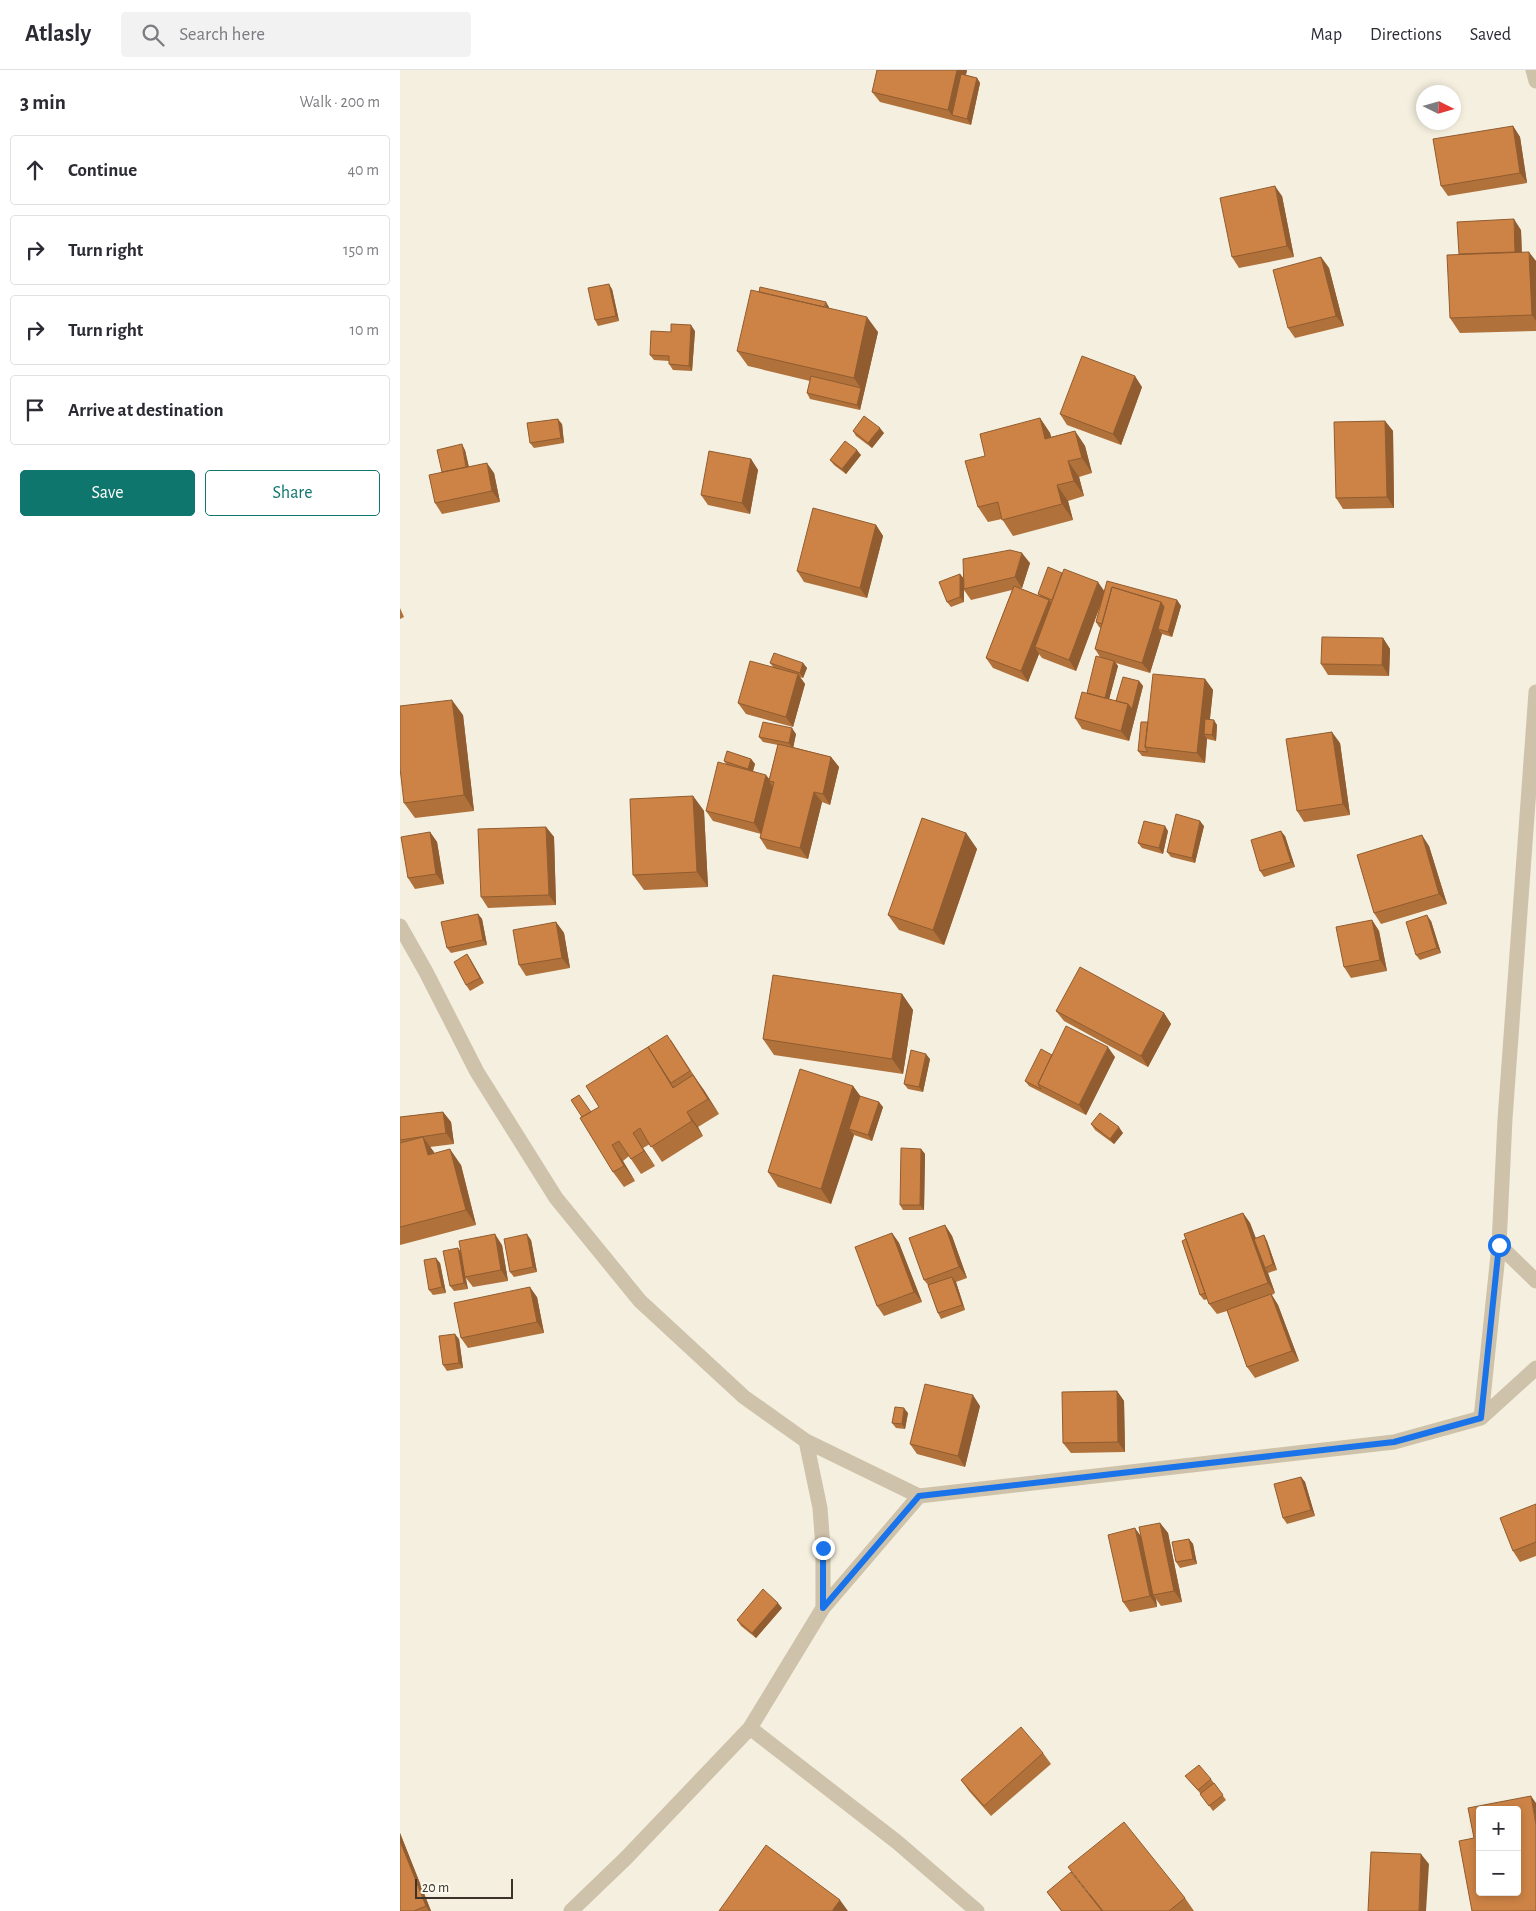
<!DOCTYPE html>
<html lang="en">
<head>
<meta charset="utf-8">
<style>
	:root { --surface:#fff; --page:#f2f2f3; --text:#2b2b33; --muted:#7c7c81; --line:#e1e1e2; --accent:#0f766e }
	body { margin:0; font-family:"Alegreya Sans",sans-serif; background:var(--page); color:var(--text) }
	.controls { position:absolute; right:15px; bottom:15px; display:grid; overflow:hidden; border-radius:5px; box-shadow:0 2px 8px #0003 }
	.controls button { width:45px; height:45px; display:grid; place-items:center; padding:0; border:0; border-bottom:1px solid var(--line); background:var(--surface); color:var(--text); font:25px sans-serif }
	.compass { position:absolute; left:1016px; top:15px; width:45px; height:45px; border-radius:50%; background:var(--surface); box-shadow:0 2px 8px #0003; rotate:95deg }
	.scale { position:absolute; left:15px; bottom:12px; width:98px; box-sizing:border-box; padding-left:5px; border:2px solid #3b332a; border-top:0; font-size:14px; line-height:18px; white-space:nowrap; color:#3b332a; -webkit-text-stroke:4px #fbf8ed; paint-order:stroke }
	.stop { position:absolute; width:15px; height:15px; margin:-11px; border:4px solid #1a73e8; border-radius:50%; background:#fff }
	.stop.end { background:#1a73e8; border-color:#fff; box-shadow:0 1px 5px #0008 }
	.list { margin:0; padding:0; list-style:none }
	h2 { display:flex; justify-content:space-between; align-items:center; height:65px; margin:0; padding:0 20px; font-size:21px }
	h2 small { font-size:16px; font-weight:400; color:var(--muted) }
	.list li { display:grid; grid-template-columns:32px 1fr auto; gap:15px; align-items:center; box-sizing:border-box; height:70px; margin:0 10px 10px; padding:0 10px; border:1px solid var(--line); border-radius:5px }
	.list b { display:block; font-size:19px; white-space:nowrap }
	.list em { font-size:16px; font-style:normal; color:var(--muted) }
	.actions { display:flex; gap:10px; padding:15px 20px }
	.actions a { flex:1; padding:11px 0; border:1px solid var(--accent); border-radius:5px; text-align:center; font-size:18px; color:var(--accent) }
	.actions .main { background:var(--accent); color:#fff }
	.icon { flex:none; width:28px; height:28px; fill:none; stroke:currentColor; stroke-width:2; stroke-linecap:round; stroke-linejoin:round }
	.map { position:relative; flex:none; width:1136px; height:1841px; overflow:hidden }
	header { display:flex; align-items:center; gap:30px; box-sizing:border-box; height:70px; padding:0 25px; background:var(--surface); border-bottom:1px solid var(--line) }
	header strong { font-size:24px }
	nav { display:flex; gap:28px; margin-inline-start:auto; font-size:18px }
	.search { width:350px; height:45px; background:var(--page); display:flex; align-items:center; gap:12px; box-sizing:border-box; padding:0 18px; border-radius:5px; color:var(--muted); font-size:19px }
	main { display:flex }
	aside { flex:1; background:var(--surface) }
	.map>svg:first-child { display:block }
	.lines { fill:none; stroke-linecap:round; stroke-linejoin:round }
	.minor { stroke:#cec2aa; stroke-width:15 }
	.wall { fill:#b0713b }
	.shaded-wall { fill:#905c30 }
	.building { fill:#cd8345; stroke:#905c30; fill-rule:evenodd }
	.route { stroke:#1a73e8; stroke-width:6 }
</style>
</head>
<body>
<header>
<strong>Atlasly</strong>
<div class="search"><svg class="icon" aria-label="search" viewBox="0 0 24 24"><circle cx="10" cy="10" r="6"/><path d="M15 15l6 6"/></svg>Search here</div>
<nav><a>Map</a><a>Directions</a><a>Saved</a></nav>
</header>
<main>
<aside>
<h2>3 min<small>Walk · 200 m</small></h2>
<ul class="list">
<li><svg class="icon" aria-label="ahead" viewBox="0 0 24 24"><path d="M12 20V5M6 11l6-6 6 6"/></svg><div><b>Continue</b></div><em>40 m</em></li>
<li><svg class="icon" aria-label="right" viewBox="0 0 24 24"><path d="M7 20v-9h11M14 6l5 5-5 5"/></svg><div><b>Turn right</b></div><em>150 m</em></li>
<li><svg class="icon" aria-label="right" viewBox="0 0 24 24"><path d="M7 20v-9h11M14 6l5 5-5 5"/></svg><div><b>Turn right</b></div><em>10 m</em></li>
<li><svg class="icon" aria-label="arrive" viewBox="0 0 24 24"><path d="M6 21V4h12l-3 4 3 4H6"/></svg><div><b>Arrive at destination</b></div></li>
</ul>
<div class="actions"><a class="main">Save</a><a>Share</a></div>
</aside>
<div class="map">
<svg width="1136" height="1841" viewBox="0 0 1136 1841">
	<rect width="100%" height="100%" fill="#f5efdf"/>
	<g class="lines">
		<path class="minor" d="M1133 0 1136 11
			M0 856 26 902 77 1002 156 1128 240 1231 344 1327 406 1371 519 1426 994 1372 1081 1348 1136 1298
			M1099 1175 1136 1211
			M1081 1348 1099 1175 1105 1049 1136 622
			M406 1371 420 1438 423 1478V1538
			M350 1658 497 1772 577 1841
			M171 1841 226 1788 350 1658 423 1538 519 1426"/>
	</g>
	<path class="wall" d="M567 0 566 5 577 8 580 13 571 55 480 32 472 22Z
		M1113 56 1120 67 1127 113 1048 126 1041 116Z
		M882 126 894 187 839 198 832 187Z
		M1121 160 1122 182 1136 191V261L1060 263 1050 248 1059 184Z
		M921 187 929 198 944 256 895 268 888 258Z
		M212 219 219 251 198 256 195 250Z
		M429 237V238L478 262 460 340 410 329 407 323 410 311 348 296 337 281Z
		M295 261 292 301 273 300 269 294V291L254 290 250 285 271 262Z
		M742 317 721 375 667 355 660 344Z
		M640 348 650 363 651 367 675 361 685 376 692 403 679 407 684 426 668 431 673 450 613 466 602 449 588 452 578 437 585 386Z
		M985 351 993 361 994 438 943 439 936 428Z
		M162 354 164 373 134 378 130 373Z
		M453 361 484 363 472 378 456 366Z
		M65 380 69 397 94 403 100 432 42 444 35 433 42 402Z
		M461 385 446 404 434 395 430 390Z
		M351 389 358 400 350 444 308 435 301 425Z
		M476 455 483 466 467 528 404 512 397 501Z
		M630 493 622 518H620L640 526 638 524 704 521 777 530 781 536 772 567 762 564 750 603 716 593 718 596 709 629 716 631 739 611 743 616 729 671 682 659 675 648 687 623 700 587 695 579 701 558 699 557 696 552 701 534 676 601 642 588 639 584 628 612 593 598 586 588 612 520 571 530 564 520V532L551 537 547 532 560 504 564 509Z
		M0 538 4 547 0 549Z
		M983 568 990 579 989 606 928 605 921 594Z
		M370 593H403L407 598 403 608 400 607 405 614 393 657 346 644 338 633 373 597Z
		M805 609 813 620 810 649 817 655 816 671 807 669 805 693 742 686 738 681 748 652Z
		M63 645 74 741 15 748 4 733Z
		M396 664 393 677 431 687 439 697 430 735 422 732 408 789 367 779 360 768 361 764 313 751 306 741 326 694 324 691 351 689 355 694 353 701 369 709 378 675 363 672 359 667Z
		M940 673 950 745 904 752 897 741Z
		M293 726 304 741 308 817 244 820 233 805Z
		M804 756 795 793 771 787 767 782Z
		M146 757 154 767 156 835 88 838 81 827Z
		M768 761 763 784 742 778 738 773Z
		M30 762 37 772 44 814 15 819 8 808Z
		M566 763 577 779 544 875 499 860 488 845Z
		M885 766 895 797 864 807 860 801Z
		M1029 776 1047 834 981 854 974 843Z
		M78 844 82 849 87 875 51 883 47 878Z
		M972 850 979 861 987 901 951 908 944 897Z
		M1031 851 1041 883 1020 890 1016 885Z
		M156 852 164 863 170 898 126 906 119 895Z
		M67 884 84 913 70 921 66 915Z
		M502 924 513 940 503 1004 374 985 363 969Z
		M656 941 764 943 771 954 748 997 664 951Z
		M271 970 319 1044 298 1057 303 1066 262 1092 250 1074 243 1078 255 1096 241 1104 229 1086 223 1091 235 1111 224 1117 213 1102 182 1047 199 1037 256 990Z
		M652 985 715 987 686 1045 629 1016 625 1011Z
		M530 989 523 1022 508 1019 504 1014Z
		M453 1016 460 1026 483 1037 472 1071 454 1065 431 1134 378 1117 368 1102Z
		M43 1042 51 1052 54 1074 30 1077 34 1083 61 1095 76 1155 0 1175V1047Z
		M691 1054 723 1063 714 1074 695 1060Z
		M521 1079 525 1084 524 1140H503L500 1135Z
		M843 1143 850 1153 856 1168 864 1165 867 1171 877 1200 868 1203 875 1223 872 1225 878 1235 899 1291 855 1308 847 1297 827 1241 817 1244 809 1234 808 1229 804 1230 800 1225 786 1169Z
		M545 1155 552 1166 567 1208 556 1212 565 1240 541 1249 538 1243 528 1215 524 1210Z
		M492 1163 499 1173 522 1232 484 1246 477 1236Z
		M131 1170 137 1202 114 1207 110 1202Z
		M102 1175 108 1211 73 1217 66 1208 68 1219 54 1221 50 1216 61 1183Z
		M40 1193 46 1223 33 1225 29 1220Z
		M137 1227 144 1263 68 1278 61 1268Z
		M59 1269 63 1298 47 1301 43 1295Z
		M717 1321 724 1331 725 1382 671 1383 663 1373Z
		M580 1336 565 1397 517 1384 510 1374Z
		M508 1343 505 1359 496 1358 492 1353Z
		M901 1407 905 1412 915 1446 887 1454 883 1448Z
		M1136 1434V1486L1120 1492 1113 1481Z
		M760 1453 768 1463 782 1532 761 1536 756 1529 757 1537 730 1542 723 1532 741 1467Z
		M789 1469 793 1474 797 1494 780 1498 776 1492Z
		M382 1538 356 1568 341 1556 337 1550Z
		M643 1683 651 1694 591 1746 569 1721 561 1710Z
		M785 1706 811 1709 826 1730 813 1741 800 1723Z
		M0 1763 31 1841H0Z
		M647 1822 785 1828 794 1841H661Z"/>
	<path class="shaded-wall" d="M557 0H567L556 46 552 45 548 40Z
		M577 8 580 13 571 55 567 49Z
		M1113 56 1120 67 1127 113 1120 103Z
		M875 116 882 126 894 187 887 176Z
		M1114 149 1121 160 1122 198 1115 187Z
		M1129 182 1136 191V251L1132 245Z
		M921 187 929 198 944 256 936 246Z
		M209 214 212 219 219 251 216 246Z
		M426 232 429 237 426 250 423 245Z
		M467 247 478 262 464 323 454 308Z
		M291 255 295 261 292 301 289 296Z
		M735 306 742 317 721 375 713 364Z
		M461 318 464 323 460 340 457 335Z
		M640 348 650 363 656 384 645 369Z
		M158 349 162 354 164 373 161 368Z
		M985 351 993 361 994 438 987 427Z
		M480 358 484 363 472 378 468 373Z
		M675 361 685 376 692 403 682 388Z
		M62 374 65 380 70 403 67 397Z
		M457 380 461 385 446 404 442 399Z
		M351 389 358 400 350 444 342 433Z
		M668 391 679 407 684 426 674 411Z
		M87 393 94 403 100 432 92 421Z
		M657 415 668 431 673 450 662 434Z
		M476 455 483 466 467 528 460 518Z
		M622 483 630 493 622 518 615 507Z
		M560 504 564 509V532L560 527Z
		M698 512 705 522 676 601 669 590Z
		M649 530 656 540 635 577 639 584 628 612 621 601Z
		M777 530 781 536 772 567 768 562Z
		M761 532 768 542 758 559 762 564 750 603 742 593Z
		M983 568 990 579 989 606 982 595Z
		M714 591 718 596 707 637 704 632Z
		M403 593 407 598 403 608 400 603Z
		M398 604 405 614 393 657 386 647Z
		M805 609 813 620 808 665 804 664 807 669 805 693 797 683Z
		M739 611 743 616 729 671 721 661 728 634Z
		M52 630 63 645 74 741 64 725Z
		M814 650 817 655 816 671 812 665Z
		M392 658 396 664 393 679 389 673Z
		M932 662 940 673 950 745 943 734Z
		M431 687 439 697 430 735 423 724Z
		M351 689 355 694 352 704 348 699Z
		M366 705 371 711H369L373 717 361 764 354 753Z
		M414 722 422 732 408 789 400 778Z
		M293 726 304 741 308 817 297 802Z
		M800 751 804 756 795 793 792 788Z
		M765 756 768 761 763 784 759 778Z
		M146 757 154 767 156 835 149 825Z
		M881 761 885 766 895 797 891 792Z
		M30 762 37 772 44 814 36 804Z
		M566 763 577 779 544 875 533 860Z
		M1022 765 1029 776 1047 834 1039 824Z
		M78 844 82 849 87 875 83 870Z
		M1027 845 1031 851 1041 883 1037 878Z
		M972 850 979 861 987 901 980 890Z
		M156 852 164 863 170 898 162 888Z
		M67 884 71 890 84 913 80 908Z
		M502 924 513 940 503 1004 492 989Z
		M764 943 771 954 748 997 741 986Z
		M248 977 283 1033 273 1018Z
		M708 977 715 987 686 1045 679 1035Z
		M526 984 530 989 523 1022 519 1017Z
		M293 1005 304 1020 319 1044 308 1029Z
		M453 1016 464 1031 449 1059 454 1065 431 1134 421 1119Z
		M479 1032 483 1037 472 1071 468 1065Z
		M43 1042 51 1052 54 1074 46 1063Z
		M287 1042 298 1057 303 1066 292 1051Z
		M719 1057 723 1063 714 1074 710 1069Z
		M233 1063 255 1096 244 1081Z
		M23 1067 34 1082 38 1100 28 1085Z
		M212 1075 223 1091 235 1111 224 1096Z
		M50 1079 61 1095 76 1155 66 1140Z
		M521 1079 525 1084 524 1140 520 1135Z
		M843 1143 850 1153 866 1197 865 1198 868 1203 875 1223 868 1213Z
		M545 1155 552 1166 567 1208 559 1197Z
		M492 1163 499 1173 522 1232 514 1222Z
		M95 1164 102 1175 108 1211 101 1200Z
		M127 1164 131 1170 137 1202 133 1197Z
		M864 1165 867 1171 877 1200 873 1194Z
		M58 1178 62 1183 65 1207 68 1219 64 1213Z
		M36 1188 40 1193 46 1223 42 1217Z
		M552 1207 556 1212 565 1240 562 1235Z
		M130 1217 137 1227 144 1263 137 1252Z
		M871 1224 878 1235 899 1291 892 1281Z
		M55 1264 59 1269 63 1298 59 1293Z
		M717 1321 724 1331 725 1382 718 1372Z
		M573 1325 580 1336 565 1397 558 1386Z
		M504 1338 508 1343 505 1359 502 1354Z
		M901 1407 905 1412 915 1446 911 1440Z
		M760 1453 768 1463 782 1532 774 1521Z
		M735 1458 743 1469 753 1525 756 1529 757 1537 750 1526Z
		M789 1469 793 1474 797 1494 793 1489Z
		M378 1533 382 1538 356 1568 352 1563Z
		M1131 1726 1136 1733V1755Z
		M0 1763 31 1841H29L26 1836 0 1771Z
		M1021 1784 1029 1794 1026 1841H1019Z
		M440 1830 448 1841H432Z"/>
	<path class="building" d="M477 0H557L548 40 472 22Z
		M561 4 577 8 567 49 552 45Z
		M1113 56 1120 103 1041 116 1033 69Z
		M875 116 887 176 832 187 820 128Z
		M1114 149 1115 182 1059 184 1057 152Z
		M1129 182 1132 245 1050 248 1047 185Z
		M921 187 936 246 888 258 873 200Z
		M209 214 216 246 195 250 188 218Z
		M360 217 426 232 424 237 359 222Z
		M351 220 467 247 454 308 337 281Z
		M271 254 291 255 289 296 269 294V286L250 285 251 261 271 262Z
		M682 286 735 306 713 364 660 344Z
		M411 306 461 318 457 335 407 323Z
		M464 346 480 358 468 373 453 361Z
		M640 348 645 369 675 361 682 388 668 391 674 411 657 415 662 434 602 450 598 432 578 437 565 391 585 386 580 364Z
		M158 349 161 368 130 373 127 353Z
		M985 351 987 427 936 428 934 352Z
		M445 371 457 380 442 399 430 390Z
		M62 374 66 397 42 402 37 380Z
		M309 381 351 389 342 433 301 425Z
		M87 393 92 421 35 433 29 405Z
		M413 438 476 455 460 518 397 501Z
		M610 480 622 483 615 507 564 519 563 489Z
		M648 497 662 503 652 530 638 524Z
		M664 499 698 512 669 590 635 577Z
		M560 504V527L547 532 539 512Z
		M707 511 777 530 768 562 758 559 764 537 761 532 712 517 702 554 696 552Z
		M614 516 649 530 621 601 586 588Z
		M712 517 761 532 742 593 695 579Z
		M922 567 983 568 982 595 921 594Z
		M374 583 403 593 400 603 370 593Z
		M696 586 714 591 705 628 687 623Z
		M350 591 398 604 386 647 338 633Z
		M753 604 805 609 797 683 745 677Z
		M723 607 739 611 732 639 728 634 716 631Z
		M682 622 728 634 721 661 675 648Z
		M52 630 64 725 4 733 0 698V636Z
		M805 649 814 650 812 665 804 664Z
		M363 652 392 658 389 673 359 667Z
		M741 652H748L745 677 748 682 738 681Z
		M932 662 943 734 897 741 886 669Z
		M378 674 431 687 423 724 414 722 400 778 360 768 374 712 369 711Z
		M327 681 351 689 348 699 324 691Z
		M318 692 366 705 354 753 306 741Z
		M293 726 297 802 233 805 230 729Z
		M776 744 800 751 792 788 767 782Z
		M522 748 566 763 533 860 488 845Z
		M744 751 765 756 759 778 738 773Z
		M146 757 149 825 81 827 78 759Z
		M881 761 891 792 860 801 851 770Z
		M30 762 36 804 8 808 1 767Z
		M1022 765 1039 824 974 843 957 785Z
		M78 844 83 870 47 878 41 852Z
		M1027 845 1037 878 1016 885 1006 852Z
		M972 850 980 890 944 897 936 857Z
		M156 852 162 888 119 895 113 860Z
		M67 884 80 908 66 915 54 892Z
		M680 897 764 943 741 986 656 941Z
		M373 905 502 924 492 989 363 969Z
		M666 956 708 977 679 1035 638 1014Z
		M267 965 290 1001 271 1013 248 977Z
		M248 977 273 1018 293 1005 308 1029 287 1042 292 1051 251 1077 240 1058 233 1063 244 1081 231 1089 219 1071 212 1075 224 1096 213 1102 180 1048 199 1037 186 1016Z
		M641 979 652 985 638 1014 641 1019 625 1011Z
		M511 980 526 984 519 1017 504 1014Z
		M400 999 453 1016 421 1119 368 1102Z
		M179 1025 191 1042 182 1047 171 1030Z
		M460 1026 479 1032 468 1065 449 1059Z
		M43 1042 46 1063 0 1070V1047Z
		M700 1043 719 1057 710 1069 691 1054Z
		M23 1067 28 1085 50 1079 66 1140 0 1157V1073Z
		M501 1078 521 1079 520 1135H500Z
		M843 1143 868 1213 809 1234 784 1164Z
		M545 1155 559 1197 524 1210 509 1168Z
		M492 1163 514 1222 477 1236 455 1177Z
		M95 1164 101 1200 65 1207 59 1171Z
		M127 1164 133 1197 110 1202 104 1169Z
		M864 1165 873 1194 865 1198 854 1169Z
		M786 1169 805 1223 800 1225 782 1171Z
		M58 1178 64 1213 50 1216 43 1181Z
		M36 1188 42 1217 29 1220 24 1190Z
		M552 1207 562 1235 538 1243 528 1215Z
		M130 1217 137 1252 61 1268 54 1233Z
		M871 1224 892 1281 847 1297 827 1240Z
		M55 1264 59 1293 43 1295 39 1266Z
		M525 1314 573 1325 558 1386 510 1374Z
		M717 1321 718 1372 663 1373 662 1322Z
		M495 1337 504 1338 502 1354 492 1353Z
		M901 1407 911 1440 883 1448 874 1414Z
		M1136 1434V1472L1113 1481 1100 1448Z
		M760 1453 774 1521 753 1525 739 1457Z
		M735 1458 750 1526 723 1532 708 1465Z
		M789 1469 793 1489 776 1492 772 1472Z
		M363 1519 378 1533 352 1563 337 1550Z
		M621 1657 643 1683 584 1736 561 1710Z
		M799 1695 811 1709 798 1720 785 1706Z
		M814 1713 823 1725 809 1736 800 1724Z
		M1131 1726 1136 1755V1841H1072L1059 1771 1074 1768 1068 1738ZM1080 1740H1117V1822H1080Z
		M724 1752 785 1828 769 1841H703L668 1797Z
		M0 1771 26 1836 14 1841H0Z
		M366 1775 440 1830 432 1841H319Z
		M971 1782 1021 1784 1019 1841H968Z
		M671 1802 702 1841H662L647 1822Z"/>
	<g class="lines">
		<path class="route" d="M423 1478V1538L519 1426 994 1372 1081 1348 1099 1175"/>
	</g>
</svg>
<div class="controls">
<button>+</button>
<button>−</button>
</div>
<svg class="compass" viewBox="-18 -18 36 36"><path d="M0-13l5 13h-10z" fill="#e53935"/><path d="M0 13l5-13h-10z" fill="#7c7c81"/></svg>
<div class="scale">20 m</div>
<div class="stop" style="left:1099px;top:1175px"></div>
<div class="stop end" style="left:423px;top:1478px"></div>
</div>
</main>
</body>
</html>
